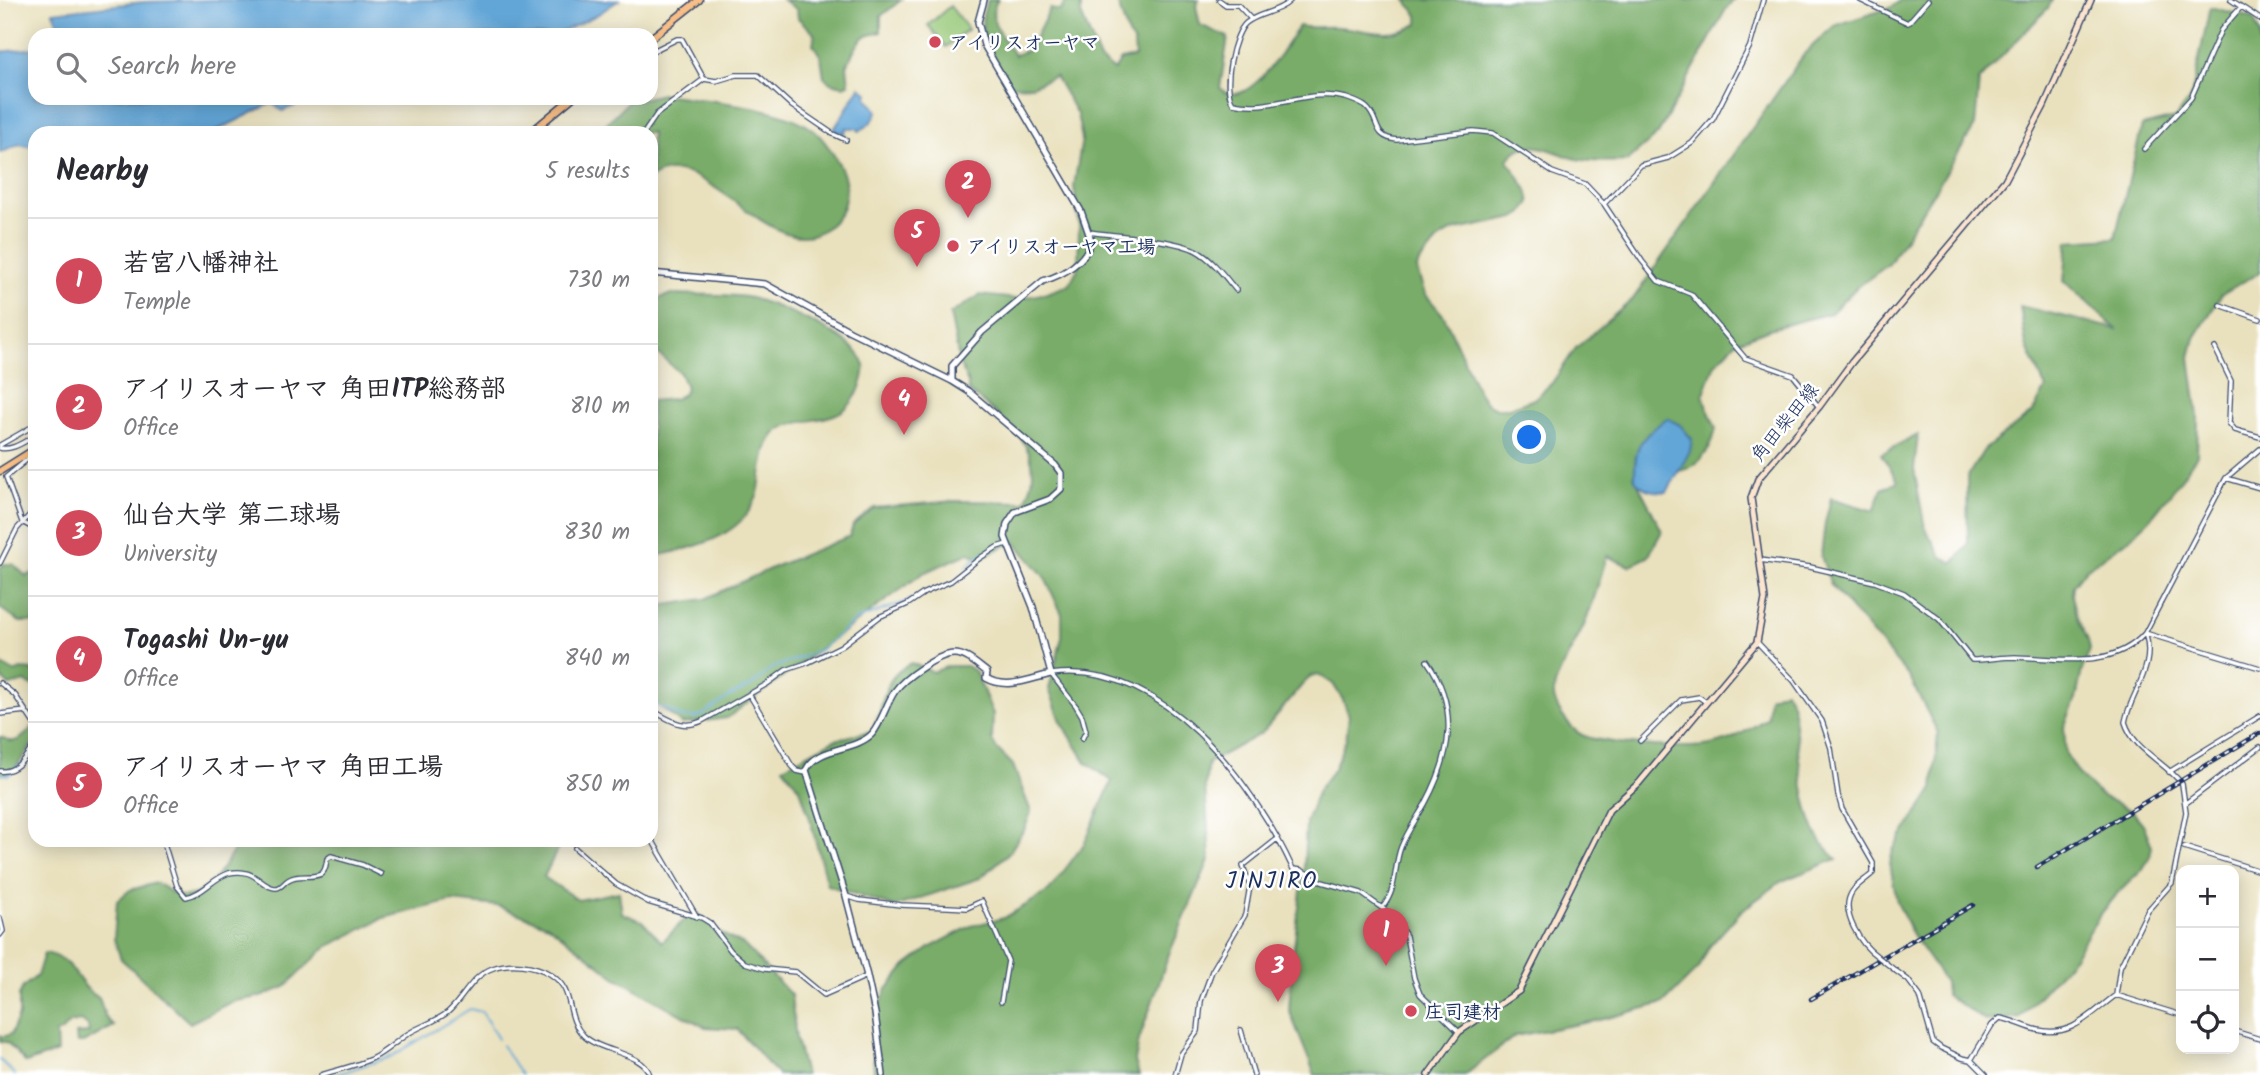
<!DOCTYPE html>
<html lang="en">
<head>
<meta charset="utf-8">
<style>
	:root { --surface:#fff; --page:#f2f2f3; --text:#2b2b33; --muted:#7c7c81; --line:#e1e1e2; --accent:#d1495b }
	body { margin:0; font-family:Kalam,"Klee One",sans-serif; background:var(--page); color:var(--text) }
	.controls { position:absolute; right:21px; bottom:21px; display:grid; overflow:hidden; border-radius:14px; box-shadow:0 4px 18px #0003 }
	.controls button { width:63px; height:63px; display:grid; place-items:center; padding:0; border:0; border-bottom:2px solid var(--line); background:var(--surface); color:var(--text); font:35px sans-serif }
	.you { position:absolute; left:1530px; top:438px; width:24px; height:24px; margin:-18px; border:5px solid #fff; border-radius:50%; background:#1a73e8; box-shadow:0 0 0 10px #1a73e833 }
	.badge { display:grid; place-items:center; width:46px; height:46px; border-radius:50%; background:var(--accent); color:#fff; font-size:23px; font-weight:700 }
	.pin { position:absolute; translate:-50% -58px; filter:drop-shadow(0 2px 4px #0008) }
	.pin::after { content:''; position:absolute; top:37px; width:24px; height:21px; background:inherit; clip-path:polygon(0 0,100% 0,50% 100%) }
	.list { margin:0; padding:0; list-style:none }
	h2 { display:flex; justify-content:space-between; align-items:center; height:91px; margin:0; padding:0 28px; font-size:30px }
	h2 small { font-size:23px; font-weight:400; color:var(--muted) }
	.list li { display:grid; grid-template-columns:46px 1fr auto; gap:21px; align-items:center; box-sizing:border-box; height:126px; padding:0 28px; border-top:2px solid var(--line) }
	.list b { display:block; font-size:26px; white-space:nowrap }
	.list p { margin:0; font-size:23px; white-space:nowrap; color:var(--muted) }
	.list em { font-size:23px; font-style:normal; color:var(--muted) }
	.icon { flex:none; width:38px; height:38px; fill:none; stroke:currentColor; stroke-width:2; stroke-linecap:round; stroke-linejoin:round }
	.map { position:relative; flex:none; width:2260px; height:1075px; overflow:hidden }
	.search { position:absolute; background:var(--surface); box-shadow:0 4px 18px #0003; left:28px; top:28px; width:630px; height:77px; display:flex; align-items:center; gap:18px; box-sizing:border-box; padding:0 24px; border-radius:21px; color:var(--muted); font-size:26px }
	.panel { position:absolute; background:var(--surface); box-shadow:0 4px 18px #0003; left:28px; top:126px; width:630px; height:721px; border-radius:21px }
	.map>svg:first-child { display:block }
	.green { fill:#96c777; stroke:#587b6a; stroke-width:2 }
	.forest { fill:#78ac68; stroke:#4a6e63; stroke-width:2 }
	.water { fill:#62a6d7; stroke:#3e6a9a; stroke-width:2 }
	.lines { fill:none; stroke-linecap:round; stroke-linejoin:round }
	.stream { stroke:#62a6d7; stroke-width:2 }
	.minor-casing { stroke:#3a4a6c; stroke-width:6 }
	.tertiary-casing { stroke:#3a4a6c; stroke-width:8 }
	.secondary-casing { stroke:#3a4a6c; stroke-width:8 }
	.trunk-casing { stroke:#3a4a6c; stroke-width:9 }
	.minor { stroke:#fff; stroke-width:3.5 }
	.tertiary { stroke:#fff; stroke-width:5 }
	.secondary { stroke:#fce5cf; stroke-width:5 }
	.trunk { stroke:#f7be87; stroke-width:6 }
	.rail-casing { stroke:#1b2f5e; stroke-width:4.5 }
	.rail { stroke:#fff; stroke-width:2; stroke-dasharray:5; stroke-linecap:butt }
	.minor-bridge-casing { stroke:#3a4a6c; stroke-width:6; stroke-linecap:butt }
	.minor-bridge { stroke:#fff; stroke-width:3.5 }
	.poi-dot { fill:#d1495b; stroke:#fff; stroke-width:2.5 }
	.labels { text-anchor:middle; stroke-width:5; stroke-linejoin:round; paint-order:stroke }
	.poi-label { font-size:19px; font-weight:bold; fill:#1b2f5e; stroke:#fff; text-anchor:start }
	.street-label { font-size:19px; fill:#1b2f5e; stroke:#fff }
	.quarter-label { font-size:23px; letter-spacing:2px; fill:#1b2f5e; stroke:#fff }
</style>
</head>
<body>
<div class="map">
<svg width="2260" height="1075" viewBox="0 0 2260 1075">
	<rect width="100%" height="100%" fill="#fff"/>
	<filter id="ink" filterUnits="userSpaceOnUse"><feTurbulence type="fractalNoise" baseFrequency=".0143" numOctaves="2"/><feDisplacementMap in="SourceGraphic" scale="14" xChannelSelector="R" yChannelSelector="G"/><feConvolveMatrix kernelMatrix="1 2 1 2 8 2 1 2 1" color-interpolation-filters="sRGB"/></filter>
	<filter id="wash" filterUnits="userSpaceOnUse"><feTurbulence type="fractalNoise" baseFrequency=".00686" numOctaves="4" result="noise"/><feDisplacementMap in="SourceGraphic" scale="28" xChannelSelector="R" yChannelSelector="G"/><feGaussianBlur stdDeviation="1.57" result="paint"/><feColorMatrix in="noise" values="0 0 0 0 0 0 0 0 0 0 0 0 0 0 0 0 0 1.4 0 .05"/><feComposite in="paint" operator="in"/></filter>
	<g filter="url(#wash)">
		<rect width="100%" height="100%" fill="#e9e1be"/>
		<path class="green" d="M950 6 968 29 946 47 928 25Z"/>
		<path class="forest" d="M783 0H901L881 16V32L863 37 853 52 847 66 849 84 843 86 831 83 824 77 821 57 813 44 815 34 798 18 797 10Z
			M988 0H998C984 19 1004 38 1014 55L1029 50 1050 9 1060 11 1066 1 1081 4V14L1100 60 1114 70 1121 60 1135 57 1134 43 1128 35 1118 4 1119 0H1199L1196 6 1200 25 1228 37 1220 88C1246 115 1287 44 1299 26 1311 29 1324 26 1337 27 1369 29 1387 41 1418 24V16L1406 0H1734L1726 9 1658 134 1627 161C1611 162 1593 162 1577 159 1553 153 1526 133 1508 160L1527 190 1530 202 1523 213 1515 218 1452 231 1439 239 1418 264 1417 270 1425 294 1444 316 1478 391 1486 403 1496 408H1509L1534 399 1552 383 1576 348 1633 299 1805 53 1834 26 1892 7 1900 0H2052L2048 8 1979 80 1975 126 1889 264 1856 288 1831 313 1769 329 1736 342 1715 364 1703 396 1716 429C1704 477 1675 472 1634 476L1662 531 1648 557 1629 566 1607 556C1600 578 1594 601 1585 623 1578 640 1555 675 1554 691 1552 705 1569 728 1582 735 1600 744 1683 749 1704 746 1729 743 1747 731 1767 718L1769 697 1785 690 1792 703C1798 739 1800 795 1814 828 1819 841 1827 850 1837 859L1782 881 1741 911 1709 947 1699 968 1664 1003 1600 1020 1515 1036 1465 1075H1315L1289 1010 1292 962 1304 867 1306 822 1318 790 1334 769 1346 739 1349 716 1343 700 1333 684 1318 674 1311 676 1302 685 1262 733 1208 763 1205 787 1210 858 1169 954 1139 1040 1135 1061 1139 1075H874L873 1048 876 1013 887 989 906 966 931 947 971 926 1004 918 1049 891 1084 844 1112 781 1086 762 1061 721 1049 689 1062 637V614L1044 576 1014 541 980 558 969 553 923 573 727 718 682 724 651 700V607L705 599 774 567 850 536 853 525 874 508 954 501 1025 502C1027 496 1031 488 1032 482 1040 440 996 414 968 391V383L960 365 950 314 980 295 1017 299 1047 293 1069 285 1078 268 1079 226 1074 186 1082 139 1077 114 1055 76 1032 86 1012 85C991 57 972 35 988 0Z
			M2210 7 2253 18 2260 34V272L2222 294 2195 338 2190 357 2198 416 2197 455 2175 488 2149 520 2129 539 2086 569 2073 586 2072 596 2078 620 2088 640 2090 650 2082 670 2076 699 2064 727 2066 754 2080 776 2100 795 2132 811 2143 824 2152 846 2150 857 2142 870 2118 893 2099 916 2074 957 2020 1017 1986 1021 1946 995 1945 982 1913 936 1897 902 1890 864 1893 850 1933 789 1938 733 1910 678 1831 585 1821 556 1825 523 1831 498 1874 511 1882 489 1898 481 1881 454 1918 435 1914 469 1925 528 1941 556 1953 563 1968 546 1967 477 1984 450 2033 412 2046 388 2026 345 2020 306 2116 329 2064 281 2068 241 2115 238 2142 126 2175 118 2191 98Z
			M662 94C702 100 780 105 812 129 823 137 831 150 838 162 844 174 848 184 845 198 843 212 837 219 826 228 772 269 703 139 651 178V133H597L628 102Z
			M672 294C696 295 722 294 746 297 772 302 857 337 864 364 866 376 859 393 851 403 836 424 796 417 778 431 767 440 764 457 762 470 760 478 760 488 757 496 740 540 691 548 651 557V401L674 399 684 394 686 387 680 373 651 347V301Z
			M3 564H13L26 576 35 572V622H20L0 608V569Z
			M911 663 933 672 949 666H966L975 671 993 714 992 740 997 749 1013 765 1031 812 1025 828 1009 853 980 878 894 907 827 885 810 819 800 789 783 767 834 740 872 731C887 702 879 680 911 663Z
			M0 664 14 672 21 669 32 670 35 674V687L25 682 9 686 0 677Z
			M32 727 35 728V741L13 771 0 775V737C4 737 6 740 10 741 18 743 28 733 32 727Z
			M240 840H562L544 877 578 900 619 892 622 913 642 921 662 942 682 922 696 913 716 931 744 945 791 995 796 1039 805 1075H778L737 1029 705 1027 678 1013 615 977 548 925 498 906 452 901 383 918 325 948 285 987 263 996 231 1002 190 1023 121 959 114 939 117 901 130 890 156 883C163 886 173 895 181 896 209 900 228 859 240 840Z
			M44 953C75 957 75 985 99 998L106 1018 114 1026 83 1043H77L76 1034 89 1033 88 1026 80 1021 69 1023 62 1031 56 1033 57 1052 26 1063 7 1042H0V1035L3 1037 11 1034 19 1015V995L23 987 37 976Z"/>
		<path class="water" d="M212 0H619L597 15 556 35H63L53 12 144 2Z
			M35 48V98H314L282 111 272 103 212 133H35V148L20 144 0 153V52Z
			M860 87 868 93 867 98 877 110C876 120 868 126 859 131L857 128H846L845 133 833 131Z
			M1667 418 1680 425 1692 439 1690 451 1667 492C1652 491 1646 492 1635 480 1634 444 1639 440 1667 418Z"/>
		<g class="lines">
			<path class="stream" d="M966 567 978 556 990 550
				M651 703 683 717 694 718 704 714 732 695 751 686 772 668 820 650 856 620 911 600
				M29 755 35 748
				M0 774 9 775 21 764
				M502 1045 521 1075
				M0 1060 15 1075
				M334 1075 391 1057 470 1009 482 1012 498 1039"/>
		</g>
	</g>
	<g filter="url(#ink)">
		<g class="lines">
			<g class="minor-casing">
				<path id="minor" d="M1219 0 1226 5H1238L1251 19
					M1291 0C1278 13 1259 12 1246 23 1233 34 1222 89 1233 103 1271 112 1308 88 1346 98 1352 100 1361 103 1366 107 1381 120 1371 137 1397 140L1473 131 1493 133 1552 172 1585 184 1603 203
					M1763 0 1750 46 1713 119 1692 143 1668 158 1641 165 1604 204 1642 261 1658 281 1691 294 1745 358 1793 375 1819 407
					M1860 0 1908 23 1928 0
					M2231 0 2260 19
					M651 52 677 39H682L704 79
					M704 79 716 81 736 75H758L792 106 833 134 846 140
					M644 133 657 114 704 79
					M2144 149 2191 98 2221 30 2241 7
					M1088 232C1115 236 1175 239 1197 251 1213 260 1225 277 1236 290
					M2220 305 2260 319
					M2215 348 2231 381 2229 423 2235 430 2260 437
					M0 445 35 425
					M0 448C12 451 25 441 35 436
					M35 453 6 477 22 522 35 529
					M2226 478 2260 488
					M1760 560 1810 567 1875 582 1904 593 1939 619 1972 660C1986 660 2001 657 2015 657 2057 658 2114 670 2145 633L2226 478 2260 449
					M0 563 17 529 35 509
					M2145 633 2260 668
					M1757 642 1794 681 1822 721 1831 748 1838 795 1842 809 1873 863V873C1867 879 1857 884 1852 892 1839 912 1861 945 1877 956
					M1051 674C1161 659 1252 780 1293 869L1301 870 1322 882 1361 893 1393 916 1406 936 1414 978 1420 994 1459 1032
					M1051 674 1076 706 1082 716 1086 731 1082 739
					M0 683 15 695 35 725
					M749 694 792 766 797 771 806 773
					M0 714 26 711
					M651 714 657 713C673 722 684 729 702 721L767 684 786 670 807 663 841 646 879 617 908 604 924 593 951 581 980 558 997 547 1007 544
					M1640 741 1681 700 1699 697 1706 702
					M0 771C17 773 26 756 35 744
					M2169 772 2260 716
					M2186 803 2260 747
					M651 838 697 917
					M163 840 177 886 186 897C203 894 213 878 229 873 256 867 260 887 275 888 281 889 283 883 288 880 298 873 311 879 321 874 326 871 326 864 327 859L331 856 363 865 381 874
					M2184 847 2260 871
					M575 848 616 884 648 902 702 918 710 923 731 951 745 963 765 969 796 972 824 995 867 976
					M846 896 859 900 901 905 948 907 967 908 982 901 1008 961 1001 1002
					M1382 908C1398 889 1393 868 1401 847 1407 832 1417 818 1425 804 1451 756 1460 708 1427 661
					M0 918 3 931 0 935
					M1896 971 1908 980 1920 996 1933 1042 1941 1048 1962 1058 1971 1060 1986 1075
					M2116 995 2181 1015
					M1241 1030 1254 1075
					M2234 1031 2260 1039
					M1971 1060 1992 1025 2000 1018C2013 1020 2025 1027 2038 1030 2072 1038 2091 1013 2116 995L2120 967 2148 910 2172 883 2186 812 2182 784C2166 762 2134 751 2125 722 2131 692 2157 666 2145 633
					M321 1075C337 1070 355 1066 371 1059 386 1052 397 1040 411 1032 423 1025 437 1021 448 1012 464 998 471 976 493 968 510 962 534 964 550 974 577 991 563 1015 584 1036 602 1053 643 1052 650 1075
					M1175 1075 1181 1054 1198 1031 1201 1001 1212 971 1245 915 1250 886 1243 866 1277 839"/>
			</g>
			<g class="tertiary-casing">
				<path id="tertiary" d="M651 273 765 284 850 331 952 381 968 391 1055 465 1061 473V489L1050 499 1015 512 1007 524 1005 537 1033 607 1051 674C1029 679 1007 690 986 678L987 672C977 665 967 654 954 654 938 654 904 678 895 691 886 704 882 722 872 734 854 752 818 746 806 770L846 896 867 976 875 1013 883 1075
					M952 381V366L982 332 1043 281C1063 275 1087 261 1091 240L1081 211 984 45 978 22 984 0"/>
			</g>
			<g class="secondary-casing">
				<path id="secondary" d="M1428 1075 1459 1032 1519 991 1609 810 1639 783 1757 642 1765 599 1751 498 1758 479 1819 407 1852 362 2005 180 2044 106 2091 0"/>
			</g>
			<g class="trunk-casing">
				<path id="trunk" d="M651 38 699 0
					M530 133 572 98
					M0 471 35 449"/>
			</g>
			<use href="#minor" class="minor"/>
			<use href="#tertiary" class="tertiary"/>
			<use href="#secondary" class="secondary"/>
			<use href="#trunk" class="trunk"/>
			<g class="rail-casing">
				<path id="rail" d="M2037 867 2260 733
					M1811 999 1973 905"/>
			</g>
			<use href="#rail" class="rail"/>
			<g class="minor-bridge-casing">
				<path id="minor-bridge" d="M1877 956 1896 971"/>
			</g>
			<use href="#minor-bridge" class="minor-bridge"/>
		</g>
	</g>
	<g class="poi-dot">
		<circle cx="935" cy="42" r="7"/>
		<circle cx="953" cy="246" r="7"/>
		<circle cx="1411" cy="1011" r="7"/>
	</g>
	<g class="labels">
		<g class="poi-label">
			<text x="949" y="49">アイリスオーヤマ</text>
			<text x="967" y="253">アイリスオーヤマ工場</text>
			<text x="1425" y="1018">庄司建材</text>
		</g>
		<g class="street-label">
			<text transform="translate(1784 422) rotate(-51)" y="7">角田柴田線</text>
		</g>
		<g class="quarter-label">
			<text x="1272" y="888">JINJIRO</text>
		</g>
	</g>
</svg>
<div class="controls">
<button>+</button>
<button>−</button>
<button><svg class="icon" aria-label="locate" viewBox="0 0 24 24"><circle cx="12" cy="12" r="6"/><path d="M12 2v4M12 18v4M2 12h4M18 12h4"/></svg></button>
</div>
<div class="you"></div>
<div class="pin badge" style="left:1386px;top:966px">1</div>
<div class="pin badge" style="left:968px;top:218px">2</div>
<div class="pin badge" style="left:1278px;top:1002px">3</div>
<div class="pin badge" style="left:904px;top:435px">4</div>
<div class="pin badge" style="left:917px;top:267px">5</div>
<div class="search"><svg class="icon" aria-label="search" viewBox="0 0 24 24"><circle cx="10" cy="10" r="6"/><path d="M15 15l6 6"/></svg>Search here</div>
<section class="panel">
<h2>Nearby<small>5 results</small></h2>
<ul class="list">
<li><span class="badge">1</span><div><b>若宮八幡神社</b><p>Temple</p></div><em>730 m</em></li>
<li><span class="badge">2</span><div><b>アイリスオーヤマ 角田ITP総務部</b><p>Office</p></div><em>810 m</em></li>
<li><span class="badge">3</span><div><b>仙台大学 第二球場</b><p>University</p></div><em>830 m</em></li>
<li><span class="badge">4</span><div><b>Togashi Un-yu</b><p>Office</p></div><em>840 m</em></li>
<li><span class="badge">5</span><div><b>アイリスオーヤマ 角田工場</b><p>Office</p></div><em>850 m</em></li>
</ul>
</section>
</div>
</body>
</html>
